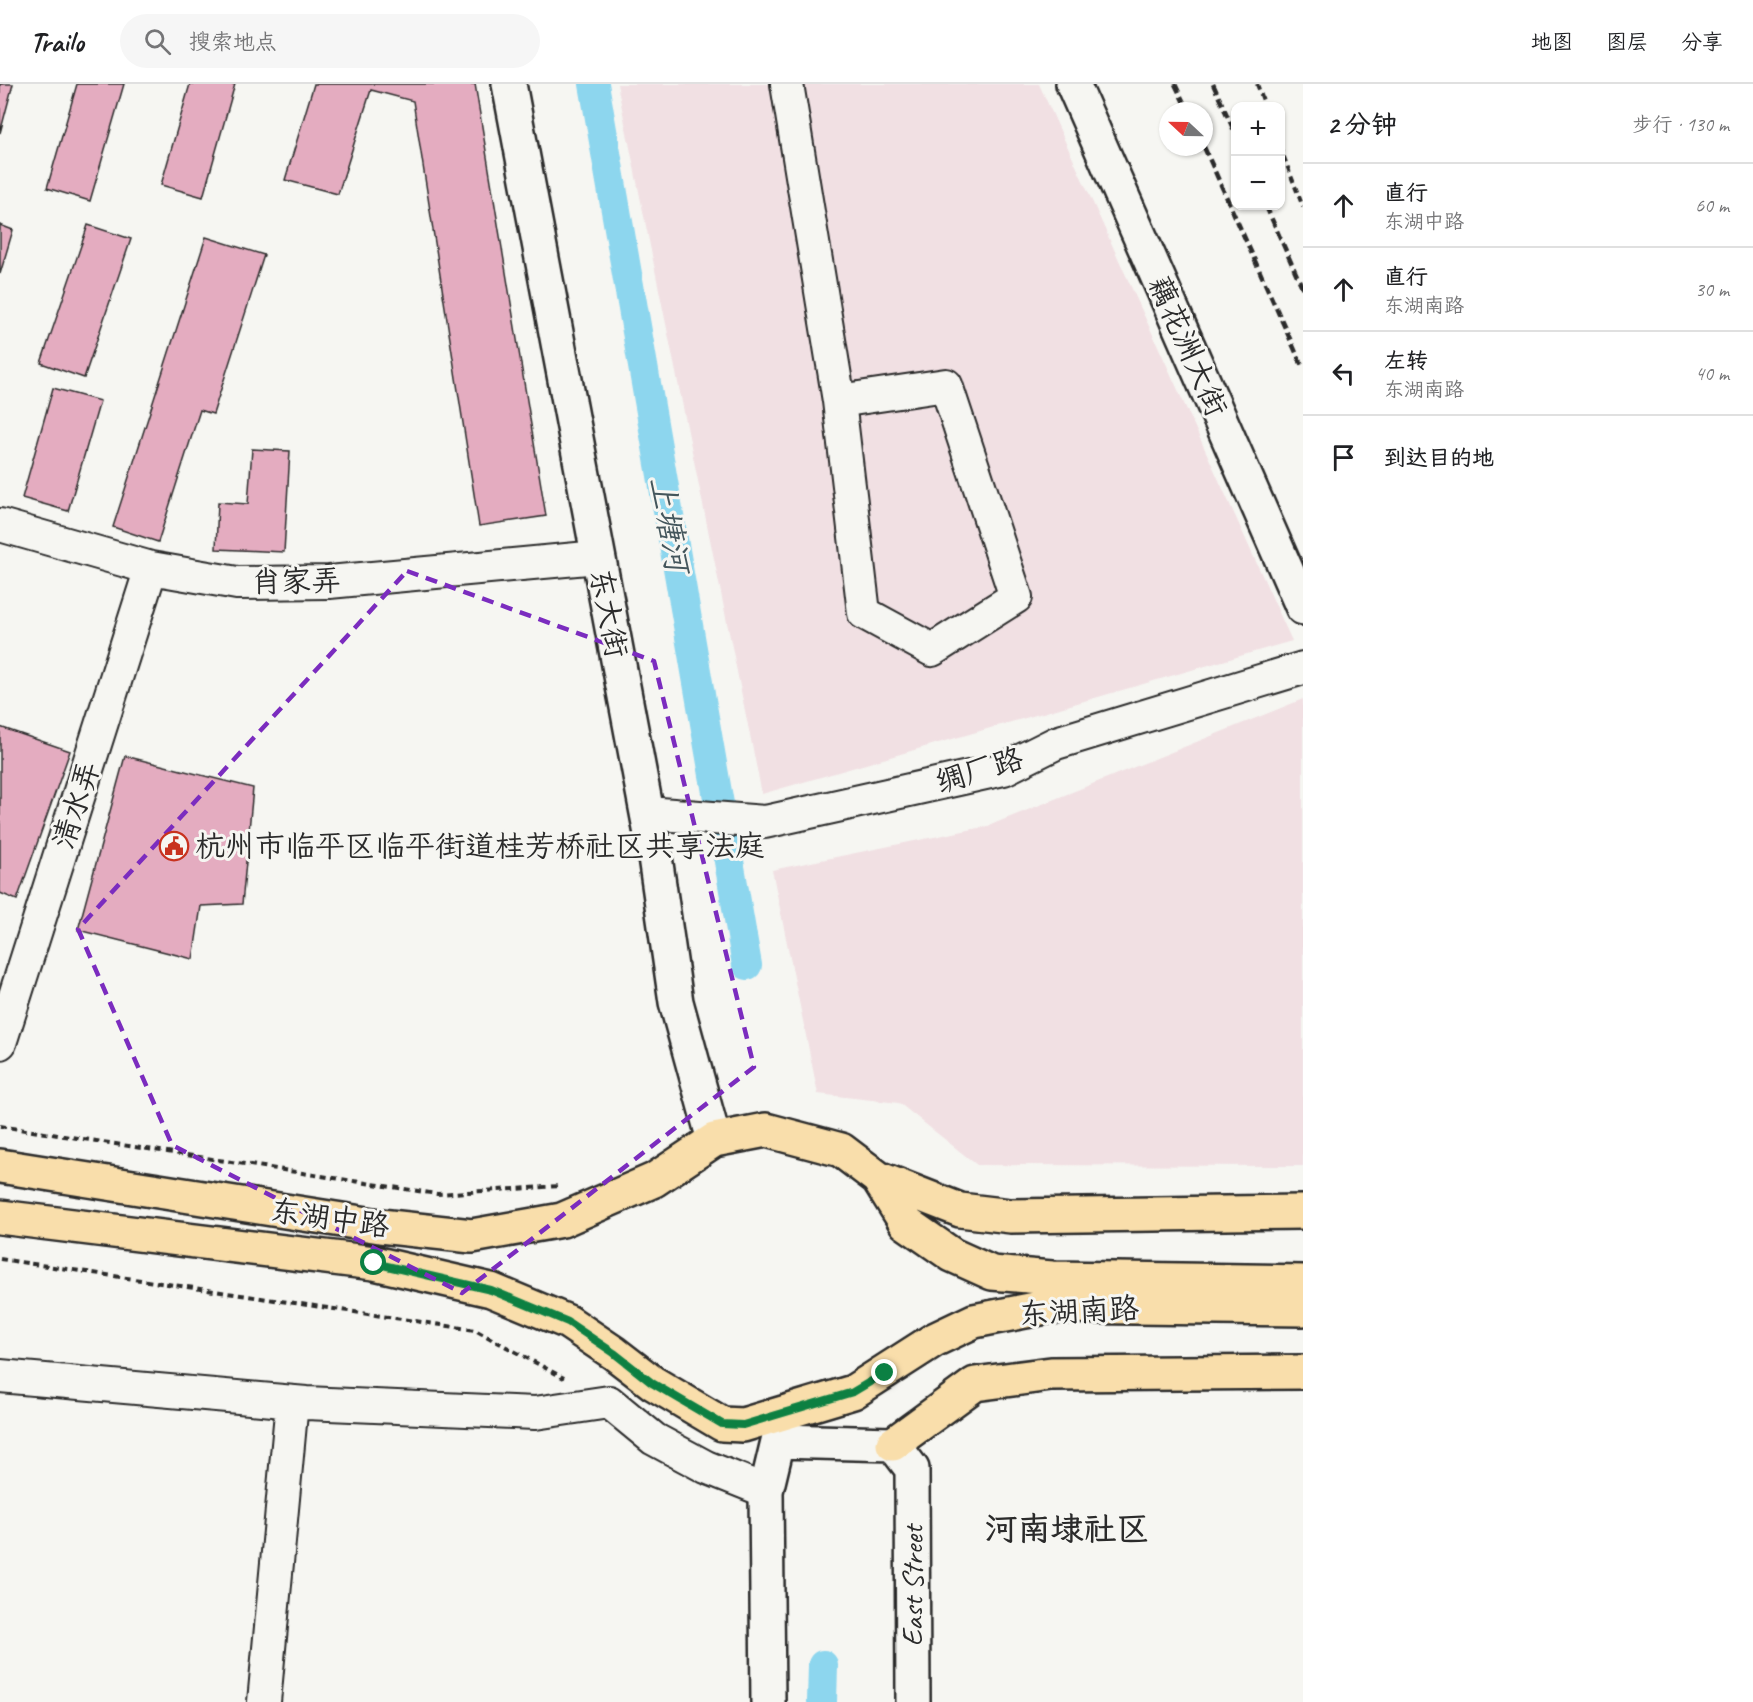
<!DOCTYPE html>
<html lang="zh">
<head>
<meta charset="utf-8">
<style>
	:root { --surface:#fff; --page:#f6f6f6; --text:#202124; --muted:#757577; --line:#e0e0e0 }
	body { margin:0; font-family:Caveat,"LXGW WenKai TC",sans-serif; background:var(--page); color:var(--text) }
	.controls { position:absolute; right:18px; top:18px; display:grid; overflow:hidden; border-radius:12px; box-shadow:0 2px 4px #0004 }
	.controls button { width:54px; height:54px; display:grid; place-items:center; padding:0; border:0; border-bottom:2px solid var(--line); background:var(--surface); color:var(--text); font:30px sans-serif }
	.compass { position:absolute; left:1159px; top:18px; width:54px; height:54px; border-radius:50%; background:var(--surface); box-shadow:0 2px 4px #0004; rotate:292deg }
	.stop { position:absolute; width:18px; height:18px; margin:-14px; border:4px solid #0b8043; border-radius:50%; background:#fff }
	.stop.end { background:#0b8043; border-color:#fff; box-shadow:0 2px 6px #0008 }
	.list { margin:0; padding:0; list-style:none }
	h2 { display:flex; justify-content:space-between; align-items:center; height:78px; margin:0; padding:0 24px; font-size:26px }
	h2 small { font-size:20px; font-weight:400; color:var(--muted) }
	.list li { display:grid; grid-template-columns:39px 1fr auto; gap:18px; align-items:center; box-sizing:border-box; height:84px; padding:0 24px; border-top:2px solid var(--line) }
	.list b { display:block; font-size:22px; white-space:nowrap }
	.list p { margin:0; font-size:20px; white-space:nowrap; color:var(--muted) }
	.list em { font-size:20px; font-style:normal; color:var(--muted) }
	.icon { flex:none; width:33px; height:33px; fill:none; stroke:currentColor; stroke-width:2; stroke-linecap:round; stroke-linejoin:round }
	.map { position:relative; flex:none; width:1303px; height:1618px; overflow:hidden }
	header { display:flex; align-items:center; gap:36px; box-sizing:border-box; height:84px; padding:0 30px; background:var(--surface); border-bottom:2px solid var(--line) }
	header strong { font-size:28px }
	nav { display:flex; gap:33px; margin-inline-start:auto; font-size:21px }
	.search { width:420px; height:54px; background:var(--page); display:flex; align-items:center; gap:15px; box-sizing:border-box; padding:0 21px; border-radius:33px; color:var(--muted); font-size:22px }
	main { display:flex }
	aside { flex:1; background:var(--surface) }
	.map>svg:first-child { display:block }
	.built { fill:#f1e0e3 }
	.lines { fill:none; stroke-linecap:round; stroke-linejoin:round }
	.canal { stroke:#8dd6ee; stroke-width:30 }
	.building { fill:#e4acc0; stroke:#2b2b2b; stroke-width:1.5 }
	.street-casing { stroke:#2b2b2b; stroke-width:36 }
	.secondary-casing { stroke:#2b2b2b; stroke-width:38 }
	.primary-casing { stroke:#2b2b2b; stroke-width:38 }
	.path { stroke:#2b2b2b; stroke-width:4; stroke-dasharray:6 4.5; stroke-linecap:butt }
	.street { stroke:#f6f6f2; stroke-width:32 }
	.secondary { stroke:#f6f6f2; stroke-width:33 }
	.primary { stroke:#f9deab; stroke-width:33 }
	.rail { stroke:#2b2b2b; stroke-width:4.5; stroke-dasharray:9 4.5; stroke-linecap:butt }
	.route { stroke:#0b8043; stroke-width:8 }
	.marked { fill:none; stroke:#7b2cbf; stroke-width:4.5; stroke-dasharray:12 8; stroke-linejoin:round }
	.labels { text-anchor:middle; stroke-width:6; stroke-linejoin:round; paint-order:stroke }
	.street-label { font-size:30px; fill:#2b2b2b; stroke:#f6f6f2 }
	.poi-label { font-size:30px; fill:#2b2b2b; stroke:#f6f6f2; text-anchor:start }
	.water-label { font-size:32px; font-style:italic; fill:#44565c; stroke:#f6f6f2 }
	.quarter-label { font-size:33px; font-weight:bold; fill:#2b2b2b; stroke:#f6f6f2 }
</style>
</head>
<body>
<header>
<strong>Trailo</strong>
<div class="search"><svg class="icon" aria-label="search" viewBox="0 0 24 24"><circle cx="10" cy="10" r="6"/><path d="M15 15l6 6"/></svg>搜索地点</div>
<nav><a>地图</a><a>图层</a><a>分享</a></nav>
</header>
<main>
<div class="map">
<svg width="1303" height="1618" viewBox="0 0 1303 1618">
	<rect width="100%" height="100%" fill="#f6f6f2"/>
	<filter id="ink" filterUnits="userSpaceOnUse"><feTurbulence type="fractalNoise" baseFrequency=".0167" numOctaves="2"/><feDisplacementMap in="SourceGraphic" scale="12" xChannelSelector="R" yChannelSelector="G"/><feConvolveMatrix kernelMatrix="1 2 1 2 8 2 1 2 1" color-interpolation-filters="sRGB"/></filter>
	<g filter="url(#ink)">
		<path class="built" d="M617 0H1039L1292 557 762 710Z
			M1303 615V1082L977 1081 899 1019 818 1010 772 786 988 742Z"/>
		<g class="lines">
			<path class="canal" d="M594 0 747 881
				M822 1618 823 1581"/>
		</g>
		<path class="building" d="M0 0H13L0 49Z
			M77 0H124L90 117 47 104Z
			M190 0H235L203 113 161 101Z
			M314 0H475L546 432 479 442 413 17 371 6 338 110 285 96Z
			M0 141 13 146 0 190Z
			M88 141 131 155 84 294 41 279Z
			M206 153 264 171 213 330 200 326 158 458 113 443Z
			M53 304 100 317 68 427 22 414Z
			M252 365 290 367 284 468 216 465 218 418 248 420Z
			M0 643 70 667 17 816 0 809Z
			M125 672 253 704 242 820 201 822 193 875 78 846Z"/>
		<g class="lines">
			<g class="street-casing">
				<path id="street" d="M787 0 839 317 864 529 932 566 1016 513 946 301 839 317
					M0 441 151 484 237 499 329 498 598 473
					M647 729 765 738 1004 685 1056 659 1303 584
					M0 959 151 484
					M0 1292 306 1319 535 1329 609 1318 654 1355 706 1383 766 1407
					M264 1618 292 1318"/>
			</g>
			<g class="secondary-casing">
				<path id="secondary" d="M509 0 654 766 676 918 714 1056
					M1073 0 1303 524
					M768 1618 766 1407 778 1357 893 1360 912 1385 913 1618"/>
			</g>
			<g class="primary-casing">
				<path id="primary" d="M0 1082 380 1142 472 1152 562 1136 654 1096 714 1056 766 1046 841 1066 878 1094 906 1139 952 1171 992 1189 1052 1194 1303 1198
					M878 1094 960 1126 1011 1132 1303 1128
					M0 1133 374 1179 491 1206 568 1238 614 1269 653 1299 722 1340 743 1341 853 1308 934 1256 974 1237 1051 1222 1303 1225
					M893 1360 975 1300 1051 1290 1303 1288"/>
			</g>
			<path class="path" d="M1257 0 1265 22
				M1280 63 1303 123
				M0 1042 437 1110 560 1102
				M0 1175 475 1246 564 1294"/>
			<use href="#street" class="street"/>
			<use href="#secondary" class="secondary"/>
			<use href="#primary" class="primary"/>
			<path class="rail" d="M1175 0 1188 27
				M1213 0 1236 51
				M1204 63 1303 284
				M1266 122 1303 205"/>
		</g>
	</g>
	<g class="lines" filter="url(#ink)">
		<path class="route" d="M374 1179 491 1206 568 1238 614 1269 652 1299 722 1340 743 1341 853 1308 885 1289"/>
	</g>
	<path class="marked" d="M407 487 654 577 754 983 462 1209 172 1061 78 845Z"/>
	<defs>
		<g id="civic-ring" transform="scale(1.5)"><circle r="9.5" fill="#f6f6f2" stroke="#c8321e" stroke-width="1.5"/><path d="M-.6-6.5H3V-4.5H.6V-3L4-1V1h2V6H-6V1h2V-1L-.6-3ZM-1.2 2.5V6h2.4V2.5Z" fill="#c8321e"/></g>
	</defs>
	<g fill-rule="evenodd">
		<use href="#civic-ring" x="174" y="762"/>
	</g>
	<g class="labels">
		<g class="street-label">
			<text transform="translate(1188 262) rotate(66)" y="10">藕花洲大街</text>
			<text transform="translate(296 497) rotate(-1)" y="10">肖家弄</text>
			<text transform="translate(609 529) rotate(79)" y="10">东大街</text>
			<text transform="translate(979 686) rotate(-17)" y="10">绸厂路</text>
			<text transform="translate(76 721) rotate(-72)" y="10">清水弄</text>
			<text transform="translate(330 1134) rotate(8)" y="10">东湖中路</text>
			<text transform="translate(1079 1227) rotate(-3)" y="10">东湖南路</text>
			<text transform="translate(912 1502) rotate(-90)" y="10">East Street</text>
		</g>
		<g class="poi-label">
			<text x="195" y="772">杭州市临平区临平街道桂芳桥社区共享法庭</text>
		</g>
		<g class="water-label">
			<text transform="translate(670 440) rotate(80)" y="11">上塘河</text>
		</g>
		<g class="quarter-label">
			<text x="1067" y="1456">河南埭社区</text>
		</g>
	</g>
</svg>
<div class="controls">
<button>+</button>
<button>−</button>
</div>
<svg class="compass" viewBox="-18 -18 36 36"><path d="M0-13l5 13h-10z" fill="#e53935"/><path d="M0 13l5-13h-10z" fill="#757577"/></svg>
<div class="stop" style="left:374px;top:1179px"></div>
<div class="stop end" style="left:885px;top:1289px"></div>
</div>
<aside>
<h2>2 分钟<small>步行 · 130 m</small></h2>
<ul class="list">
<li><svg class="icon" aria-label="ahead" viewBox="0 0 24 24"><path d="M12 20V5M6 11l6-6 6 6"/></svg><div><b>直行</b><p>东湖中路</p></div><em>60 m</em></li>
<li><svg class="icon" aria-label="ahead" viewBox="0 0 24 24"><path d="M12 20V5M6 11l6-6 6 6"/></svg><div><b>直行</b><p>东湖南路</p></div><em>30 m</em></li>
<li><svg class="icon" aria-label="left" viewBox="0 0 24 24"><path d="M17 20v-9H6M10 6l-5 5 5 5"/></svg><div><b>左转</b><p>东湖南路</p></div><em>40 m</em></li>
<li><svg class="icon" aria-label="arrive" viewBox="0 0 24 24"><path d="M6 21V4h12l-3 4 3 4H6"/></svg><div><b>到达目的地</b></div></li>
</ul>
</aside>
</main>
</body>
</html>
